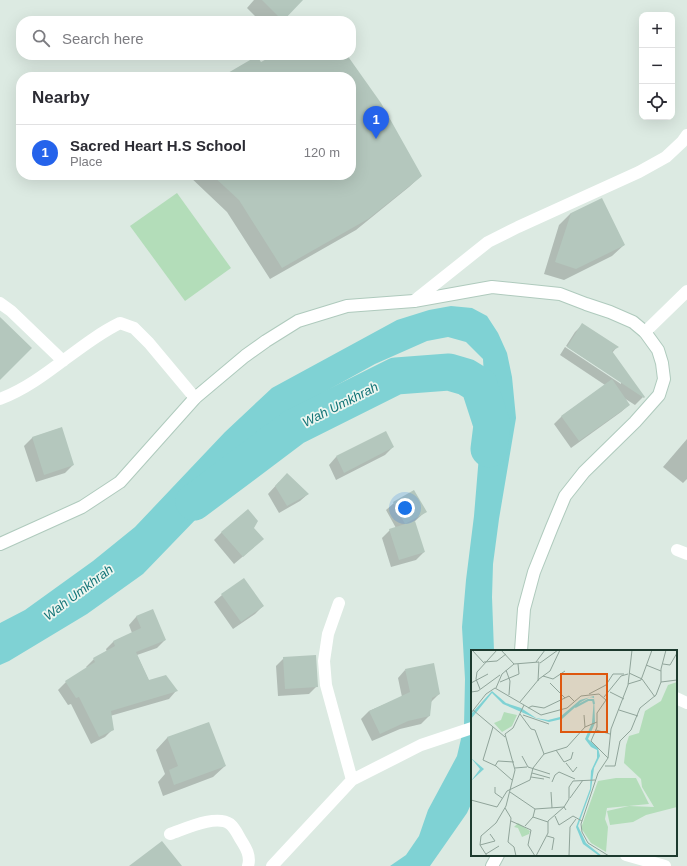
<!DOCTYPE html>
<html lang="en">
<head>
<meta charset="utf-8">
<style>
	:root { --surface:#fff; --page:#f2f2f3; --text:#2b2b33; --muted:#7c7c81; --line:#e1e1e2; --accent:#2563eb }
	body { margin:0; font-family:Arial,sans-serif; background:var(--page); color:var(--text) }
	.controls { position:absolute; right:12px; top:12px; display:grid; overflow:hidden; border-radius:8px; box-shadow:0 4px 16px #0002 }
	.controls button { width:36px; height:36px; display:grid; place-items:center; padding:0; border:0; border-bottom:1px solid var(--line); background:var(--surface); color:var(--text); font:20px sans-serif }
	.you { position:absolute; left:405px; top:508px; width:14px; height:14px; margin:-10px; border:3px solid #fff; border-radius:50%; background:#1a73e8; box-shadow:0 0 0 6px #1a73e833 }
	.badge { display:grid; place-items:center; width:26px; height:26px; border-radius:50%; background:var(--accent); color:#fff; font-size:13px; font-weight:700 }
	.pin { position:absolute; translate:-50% -33px; filter:drop-shadow(0 1px 2px #0008) }
	.pin::after { content:''; position:absolute; top:21px; width:14px; height:12px; background:inherit; clip-path:polygon(0 0,100% 0,50% 100%) }
	.list { margin:0; padding:0; list-style:none }
	h2 { display:flex; justify-content:space-between; align-items:center; height:52px; margin:0; padding:0 16px; font-size:17px }
	h2 small { font-size:13px; font-weight:400; color:var(--muted) }
	.list li { display:grid; grid-template-columns:26px 1fr auto; gap:12px; align-items:center; box-sizing:border-box; height:56px; padding:0 16px; border-top:1px solid var(--line) }
	.list b { display:block; font-size:15px; white-space:nowrap }
	.list p { margin:0; font-size:13px; white-space:nowrap; color:var(--muted) }
	.list em { font-size:13px; font-style:normal; color:var(--muted) }
	.icon { flex:none; width:22px; height:22px; fill:none; stroke:currentColor; stroke-width:2; stroke-linecap:round; stroke-linejoin:round }
	.map { position:relative; flex:none; width:687px; height:866px; overflow:hidden }
	.search { position:absolute; background:var(--surface); box-shadow:0 4px 16px #0002; left:16px; top:16px; width:340px; height:44px; display:flex; align-items:center; gap:10px; box-sizing:border-box; padding:0 14px; border-radius:16px; color:var(--muted); font-size:15px }
	.panel { position:absolute; background:var(--surface); box-shadow:0 4px 16px #0002; left:16px; top:72px; width:340px; height:108px; border-radius:16px }
	.map>svg:first-child { display:block }
	.green { fill:#b3ddb9 }
	.water { fill:#7fd2d4 }
	.shadow { fill:#0003 }
	.lines { fill:none; stroke-linecap:round; stroke-linejoin:round }
	.river { stroke:#7fd2d4; stroke-width:37 }
	.building { fill:#b4c7bd }
	.secondary-casing { stroke:#afcabd; stroke-width:14 }
	.street { stroke:#fff; stroke-width:12 }
	.secondary { stroke:#fff; stroke-width:12 }
	.labels { text-anchor:middle; stroke-width:3.5; stroke-linejoin:round; paint-order:stroke }
	.water-label { font-size:13px; font-style:italic; fill:#147578; stroke:#edf6f0 }
	.inset-river { fill:none; stroke:#7fd2d4; stroke-width:2 }
	.inset-road { fill:none; stroke:#90a49a; stroke-width:1 }
	.view { fill:#de570e; fill-opacity:0.15; stroke:#de570e; stroke-width:2 }
	.inset-edge { fill:none; stroke:#1d3a2e; stroke-width:2 }
</style>
</head>
<body>
<div class="map">
<svg width="687" height="866" viewBox="0 0 687 866">
	<rect width="100%" height="100%" fill="#dceae2"/>
	<path class="green" d="M177 193 231 268 185 301 130 226Z"/>
	<path class="water" d="M451 306 472 308 487 316 498 333 507 353 512 377 516 418 499 519 493 564 492 597 494 651H472V802L467 813 430 866H390L406 855 419 836 428 810 457 756 464 726 465 679 462 627 466 580 474 516 483 407 484 376 483 359 466 342 448 337 427 341 375 364 292 410 254 452 231 475 199 516 143 574 87 614 9 661 0 665V623L25 610 93 561 135 527 225 432 272 388 397 320 429 310Z"/>
	<path class="shadow" d="M254 0H302L281 21H260L247 8Z
		M276 55H346L421 176 409 187 356 230 270 279 227 212 188 175H351V77H237Z
		M571 213 624 245 612 256 564 280 544 274 559 225Z
		M582 325 617 347 612 353 643 397 635 405 624 398 629 405 621 412 571 448 554 424 562 416 605 385 560 355 565 347 621 384V382L566 346 575 332Z
		M61 428 73 465 65 473 36 482 24 446 32 438Z
		M687 439V479L683 483 663 467Z
		M393 447 385 455 336 480 329 465 336 457Z
		M279 482 308 494 300 501 279 513 268 494Z
		M394 503 425 512 414 522 424 552 416 560 391 567 382 538 390 530 396 528 386 510Z
		M253 529 254 547 234 564 214 540 222 532Z
		M222 595 263 606 255 614 233 629 214 602Z
		M152 611 165 640 157 648 137 655 149 681 176 691 169 699 110 716 113 729 105 737 91 744 71 704 68 705 58 690 66 682 87 668 86 667 94 659 107 652 106 649 113 642 132 633 129 625 136 617Z
		M284 658 317 686 309 694 278 696 276 666Z
		M405 670 439 694 431 702 429 716 421 724 400 729 372 741 361 719 369 711 402 697 398 678Z
		M208 723 225 766 213 777 163 796 158 782 165 774 156 750 167 738Z"/>
	<g class="lines">
		<path class="river" d="M194 502 294 427 396 376 449 372 466 377 479 385 492 425 489 449"/>
	</g>
	<path class="building" d="M262 0H303L283 21Z
		M274 55H347L381 103 422 176 368 219 282 268 239 200 212 175H351V77H221L257 56 261 62Z
		M602 198 625 245 576 269 555 262 571 213Z
		M0 317 32 348 0 380Z
		M582 323 619 347 612 351 645 397 644 398 567 347Z
		M612 379 630 405 579 441 561 416Z
		M62 427 74 465 44 475 32 437Z
		M386 431 394 447 344 473 336 456Z
		M287 473 309 494 287 506 275 486Z
		M414 490 427 512 405 524 393 502Z
		M248 509 258 521 254 528 264 539 243 557 221 532Z
		M415 521 425 552 399 560 389 529Z
		M244 578 264 606 241 622 221 594Z
		M153 609 166 640 136 652 149 680 166 675 178 691 111 711 114 730 99 737 79 697 76 698 65 681 95 662 93 658 115 646 113 641 141 628 136 616Z
		M316 655 318 687 285 689 283 657Z
		M434 663 440 694 432 698 430 716 408 721 380 734 369 711 410 692 405 669Z
		M209 722 226 766 174 785 169 770 178 766 167 737Z
		M162 841 182 866H129Z"/>
	<g class="lines">
		<g class="secondary-casing">
			<path id="secondary" d="M0 544 82 507 120 482 195 398 245 356 266 341 298 321 347 306 414 301 492 287 560 294 586 304 610 312 633 322 645 332 658 350 662 363 664 379 659 395 635 422 584 472 565 496 552 527 534 572 524 609 521 651
				M492 866 498 855"/>
		</g>
		<path class="street" d="M414 301 488 242 518 227 639 172 666 157 682 142 687 135
			M0 303 11 311 63 361
			M645 332 687 291
			M0 399C45 382 77 344 120 323L134 328 149 343 195 398
			M677 550 687 554
			M339 603 328 634 324 661 326 685 352 780
			M676 698 687 703
			M170 834C185 829 216 814 230 824 235 828 238 835 241 840 246 848 251 856 248 866
			M626 855 665 866
			M272 866 352 780 421 745 472 728"/>
		<use href="#secondary" class="secondary"/>
	</g>
	<g class="labels">
		<g class="water-label">
			<text transform="translate(340 404) rotate(-27)" y="5">Wah Umkhrah</text>
			<text transform="translate(78 592) rotate(-37)" y="5">Wah Umkhrah</text>
		</g>
	</g>
	<g transform="translate(471 650)">
		<rect width="206" height="206" fill="#dceae2"/>
		<path d="M206 32V157L175 165 162 172 139 175 136 161 158 156 183 157 171 137 170 129 153 113 155 95 158 86 168 83 174 61 190 51 197 35ZM33 62 46 65 41 76 31 82 23 73 30 70ZM145 128H165L178 154 136 158 134 169 137 177 135 202 120 193 110 178 127 131ZM47 173 59 181 58 184 51 187 47 178 43 177Z" fill="#b3ddb9"/>
		<path d="M21 41 35 53 50 58 65 68 77 70 89 67 109 50 123 46 124 73 117 89 127 98 129 106 123 118 120 140 107 176 115 193 131 206 127 205 112 194 105 177 119 139 120 121 126 108V100L120 97 114 89 121 73 123 48 119 47 110 52 91 69 78 72 64 68 32 54 21 43 0 69V64ZM0 108 13 119 0 131 9 119Z" fill="#7fd2d4"/>
		<path class="inset-river" d="M104 57 117 50H122L123 54"/>
		<path class="inset-road" d="M1 0 13 13M30 0 43 14M13 12 26 11 35 4M65 12 74 0M69 13 87 0M192 14 199 15 206 3M175 15 190 21M35 20 39 31 38 45M158 23 171 29 184 47M72 26 82 29 94 21M29 32 48 24 47 14M190 32 206 30M0 33 17 24M79 33 94 48M157 34 170 30 181 0M25 38 31 24 43 14 68 12 67 31M9 39 5 29 6 22 26 0M0 42 7 41 29 25M139 42 153 49M118 44 135 35 142 24H153M133 47 150 26 157 24M49 52 68 29 79 21 89 0M57 58 61 56 73 58 98 46 103 51M2 60 34 87M148 60 167 66M0 63 15 44 24 38 70 65 96 58 110 46 128 44 135 50 126 63V77L120 91 137 108M49 64 60 79 64 80 73 104M52 65 78 74M113 65 114 77M22 77 12 110 25 116 41 130M125 80 139 84M85 100 93 112 100 109 102 102M51 106 57 117 79 124M95 113 102 122 106 117M24 116 27 111 43 112M134 116H144L149 91 160 80 169 58 185 45 190 32V19L195 0M44 118 56 117M61 123 79 128M60 127 73 129M81 132 84 125 88 122 104 129M24 137V143L31 148M39 142 64 159 93 157 98 149V137L102 131 124 130M80 142 81 158M99 148 112 130M0 150 26 157 36 141 59 130 62 118 73 104 96 97 114 77 126 72M34 158 40 168 37 192 43 197 45 206M84 166 88 175 102 166 111 171M62 167 77 172M40 171 60 180 57 195 64 206M54 176 62 167 64 159M76 186 83 188 81 200M9 195 24 191 19 184M15 204 28 196M16 206 9 195 10 186 25 173 35 156 44 120 34 84 42 78 53 55M65 206 77 183V171L93 157 95 160M98 206 99 177 105 169M138 206 117 193 111 182 110 174 127 123 137 108 140 79 157 35 161 0"/>
		<path class="view" d="M90 24H136V82H90Z"/>
		<rect width="206" height="206" class="inset-edge"/>
	</g>
</svg>
<div class="controls">
<button>+</button>
<button>−</button>
<button><svg class="icon" aria-label="locate" viewBox="0 0 24 24"><circle cx="12" cy="12" r="6"/><path d="M12 2v4M12 18v4M2 12h4M18 12h4"/></svg></button>
</div>
<div class="you"></div>
<div class="pin badge" style="left:376px;top:139px">1</div>
<div class="search"><svg class="icon" aria-label="search" viewBox="0 0 24 24"><circle cx="10" cy="10" r="6"/><path d="M15 15l6 6"/></svg>Search here</div>
<section class="panel">
<h2>Nearby<small></small></h2>
<ul class="list">
<li><span class="badge">1</span><div><b>Sacred Heart H.S School</b><p>Place</p></div><em>120 m</em></li>
</ul>
</section>
</div>
</body>
</html>
